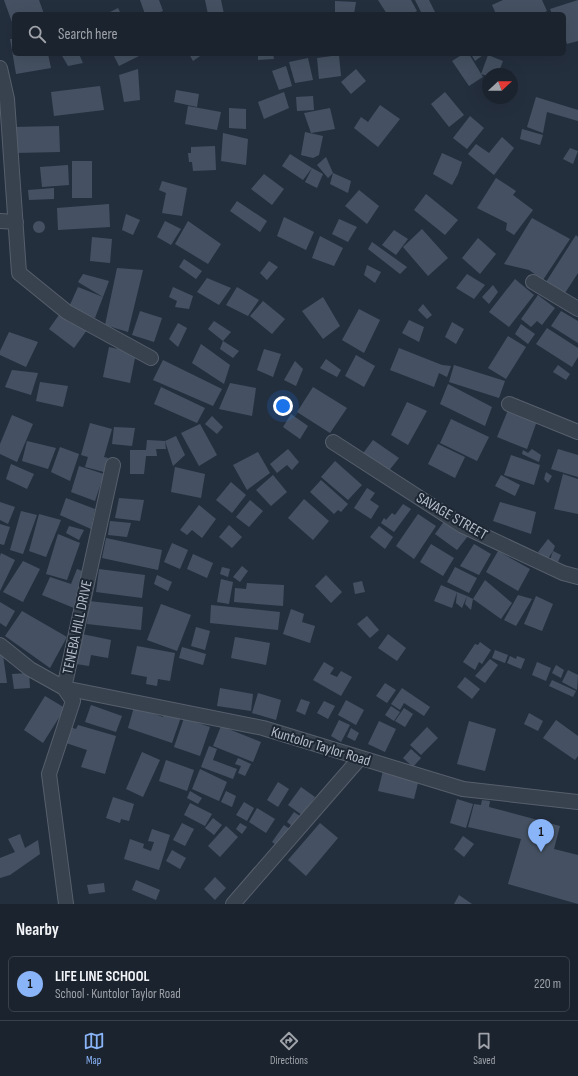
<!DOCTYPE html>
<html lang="en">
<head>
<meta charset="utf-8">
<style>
	:root { --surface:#1b232e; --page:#242b36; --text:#f1f3f6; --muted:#a0a4aa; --line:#39404a; --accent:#8ab4f8 }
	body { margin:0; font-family:"Sofia Sans Condensed",sans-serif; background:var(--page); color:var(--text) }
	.compass { position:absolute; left:482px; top:68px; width:36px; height:36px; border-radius:50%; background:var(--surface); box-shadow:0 4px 16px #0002; rotate:68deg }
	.you { position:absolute; left:283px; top:406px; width:14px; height:14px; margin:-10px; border:3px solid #fff; border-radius:50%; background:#1a73e8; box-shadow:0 0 0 6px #1a73e833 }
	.badge { display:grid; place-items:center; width:26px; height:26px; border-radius:50%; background:var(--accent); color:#111; font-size:13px; font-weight:700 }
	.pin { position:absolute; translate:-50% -33px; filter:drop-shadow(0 1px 2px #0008) }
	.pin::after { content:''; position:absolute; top:21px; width:14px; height:12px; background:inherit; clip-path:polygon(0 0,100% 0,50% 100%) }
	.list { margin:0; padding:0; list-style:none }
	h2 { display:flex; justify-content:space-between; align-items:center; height:52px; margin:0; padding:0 16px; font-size:17px }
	h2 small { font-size:13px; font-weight:400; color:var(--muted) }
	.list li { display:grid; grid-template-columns:26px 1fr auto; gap:12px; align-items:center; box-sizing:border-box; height:56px; margin:0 8px 8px; padding:0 8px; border:1px solid var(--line); border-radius:6px }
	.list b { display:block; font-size:15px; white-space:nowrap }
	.list p { margin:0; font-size:13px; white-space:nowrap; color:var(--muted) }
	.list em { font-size:13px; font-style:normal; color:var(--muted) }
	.icon { flex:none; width:22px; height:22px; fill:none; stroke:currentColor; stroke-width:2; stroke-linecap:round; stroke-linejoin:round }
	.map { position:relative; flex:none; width:578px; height:904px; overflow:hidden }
	.search { position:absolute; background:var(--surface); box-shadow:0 4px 16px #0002; left:12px; right:12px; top:12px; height:44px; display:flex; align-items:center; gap:10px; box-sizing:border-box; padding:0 14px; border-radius:6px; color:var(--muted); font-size:15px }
	.sheet { height:116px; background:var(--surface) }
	nav { display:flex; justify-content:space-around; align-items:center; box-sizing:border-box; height:56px; border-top:1px solid var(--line); background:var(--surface); font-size:11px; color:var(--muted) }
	nav a { display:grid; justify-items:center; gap:2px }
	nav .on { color:var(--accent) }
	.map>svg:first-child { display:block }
	.building { fill:#455162 }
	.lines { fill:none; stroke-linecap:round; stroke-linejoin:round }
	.minor-casing { stroke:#565f6c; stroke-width:16 }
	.minor { stroke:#38414e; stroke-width:14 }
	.labels { text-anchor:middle; stroke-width:4; stroke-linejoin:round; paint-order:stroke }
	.street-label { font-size:15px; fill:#b4bcc9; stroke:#1d2633 }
</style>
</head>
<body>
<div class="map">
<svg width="578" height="904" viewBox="0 0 578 904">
	<rect width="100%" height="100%" fill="#242f3e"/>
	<path class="building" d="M4 0H39L44 14H14V28Z
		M140 0H159L163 11 155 14H145Z
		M205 0H221L224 14H208Z
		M378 0H411L417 11 411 14H387Z
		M415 0H429L436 14H422Z
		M503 0H542L547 11 541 14H496L492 5Z
		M578 0V41L567 44 564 34V14H552L550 9Z
		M335 1 356 2 354 14H335Z
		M118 8 121 14H106Z
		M10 39H14V54H48L51 68 16 74Z
		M61 54H79L83 63 68 66Z
		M113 54H143L119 66Z
		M189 54H203L193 61Z
		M258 54H273L274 59 258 60Z
		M463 54H469L483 77 469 86 452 61Z
		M471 54H482L483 55 475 61Z
		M339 55 341 76 319 79 317 58Z
		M488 55 503 61 498 74H488V76L481 74Z
		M308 58 313 80 295 83 289 62Z
		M286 66 292 86 279 90 272 71Z
		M138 69 140 100 124 102 119 75Z
		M356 69 366 81 351 94 341 82Z
		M100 86 104 110 54 116 51 92Z
		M176 90 199 94 197 107 174 102Z
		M284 92 289 108 264 119 258 102Z
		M445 92 464 115 449 127 431 104Z
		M313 96 314 110 297 111 296 97Z
		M536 97 578 110V121L547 112 543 133 527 127Z
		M380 105 400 119 378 147 354 128 361 117 368 122Z
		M188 106 221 112 217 130 185 124Z
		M229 108 246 109V129L229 128Z
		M330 108 335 129 311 133 304 113Z
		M470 116 484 128 467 149 453 138Z
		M59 126 60 152 14 153 13 127Z
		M522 129 543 135 540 145 520 139Z
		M305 132 323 136 319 155 313 158 301 155Z
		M223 133 248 139 246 165 221 161Z
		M502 137 514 148 494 175 468 154 476 144 489 153Z
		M215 146 216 170 193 171 192 162H189L188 153H191V147Z
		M570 148 578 151 573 164 563 159Z
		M442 153 462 162 458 174 452 185 433 174Z
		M290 154 312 168 303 180 282 166Z
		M326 157 333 173 328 178 317 165Z
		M72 161H92V198H72Z
		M68 165 69 185 42 187 40 167Z
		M312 168 323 174 317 188 305 182Z
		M333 173 351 181 348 193 330 184Z
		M264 174 284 189 272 205 251 189Z
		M496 178 516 191 513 195 533 210 514 235 506 230 507 223 477 208Z
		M162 181 187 188 182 216 162 213 166 193 159 190Z
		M54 188V199L29 200 28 190Z
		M359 190 379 206 367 224 345 206Z
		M426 194 458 220 445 235 414 210Z
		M237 201 267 221 260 232 230 211Z
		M109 204 110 227 58 230 57 208Z
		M126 214 140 220 133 235 122 230Z
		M284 217 314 232 306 250 277 236Z
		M532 218 570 239 543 280 529 270 504 264Z
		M339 219 357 227 348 242 332 234Z
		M165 221 181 229 171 245 157 237Z
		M188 221 221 244 208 264 175 244Z
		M33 227a6 6 0 1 1 12 0a6 6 0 1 1-12 0Z
		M422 229 448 258 428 276 403 247Z
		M394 230 408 239 396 255 382 245Z
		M576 235 578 237V273L565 293 546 282Z
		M320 236 343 248 334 266 312 258Z
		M92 237 112 239 110 263 90 261Z
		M478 238 496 254 480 274 462 258Z
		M372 242 407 267 400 274 368 249Z
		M184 259 202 271 196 279 179 267Z
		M269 261 278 267 267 280 260 273Z
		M367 265 381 272 375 283 364 275Z
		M117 268 143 270 128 332 105 325Z
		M83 274 109 281 103 297 95 318 69 307 78 287 103 297 78 282Z
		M467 274 485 285 474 299 456 288Z
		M207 278 231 288 219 305 197 292Z
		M515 279 534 295 509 327 489 312Z
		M493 285 498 292 489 304 482 297Z
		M173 287 193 296 189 309 175 307 177 301 169 297Z
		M237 287 259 300 248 316 226 305Z
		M538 295 555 308 542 325 537 321 531 327 521 319Z
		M323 297 340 326 323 339 302 311Z
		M263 301 285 319 272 334 250 316Z
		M423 304 432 315 427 319 418 310Z
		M359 309 380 320 364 353 342 340Z
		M140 311 162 318 154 342 132 335Z
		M561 311 578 321V343L551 326Z
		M61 312 87 330 74 348 49 329Z
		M409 320 424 327 419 342 402 333Z
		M214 321 231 332 223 341 208 329Z
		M452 322 464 329 456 344 445 337Z
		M178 323 187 328 178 347 169 339Z
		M521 324 535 334 528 344 515 334Z
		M547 328 578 348V357L572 367 536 344Z
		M9 332 38 342 26 367 0 355V351Z
		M508 336 526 347 506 379 488 368Z
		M223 341 239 351 233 358 220 349Z
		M201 344 230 365 224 384 192 363Z
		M109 347 136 353 130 383 103 377Z
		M399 348 442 365 451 366 447 377 439 373 434 387 390 370Z
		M264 349 281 354 273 377 257 370Z
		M356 355 375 366 364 387 345 376Z
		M326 359 341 370 337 377 320 368Z
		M163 360 222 389 213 406 153 380Z
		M295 361 303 369 296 386 284 380Z
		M454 365 505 381 499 398 449 382Z
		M558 365 570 374 566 380 553 372Z
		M12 370 38 373 31 395 5 387Z
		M40 382 68 386 63 407 36 401Z
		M230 383 256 388 252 416 219 409Z
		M448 384 492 407 485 426 440 404Z
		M161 387 205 408 197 423 154 404Z
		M313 387 347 408 330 433 297 412Z
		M407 402 427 411 408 445 391 435Z
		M508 410 537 421 527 449 497 437Z
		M291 414 308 426 300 439 283 427Z
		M12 415 33 424 17 462 0 454V444Z
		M212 416 223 427 217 434 205 424Z
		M451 419 489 437 477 461 440 443Z
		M90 423 112 429 104 457 108 458 104 472 85 467 88 457 81 455Z
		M200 424 217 455 199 466 181 433Z
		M114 427 135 428 132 446 112 444Z
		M176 436 185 455 173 466 165 441 166 449H156L157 456H146L144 474H130V450H146L147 440 165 441Z
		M373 440 399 458 387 473 361 456Z
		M27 441 56 448 48 469 22 461Z
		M438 444 465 457 455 478 428 464Z
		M60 447 79 454 70 481 51 472Z
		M288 449 299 462 292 470 287 465 277 473 270 464Z
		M532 449 541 455 539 462 522 454 523 450 528 453Z
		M558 449 578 455V477L551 469Z
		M258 452 270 473 247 490 233 465Z
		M511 455 540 465 534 485 504 475Z
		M335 461 362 485 348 500 321 477Z
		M11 464 34 474 27 489 6 479Z
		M79 466 104 474 95 501 71 492Z
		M175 467 205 474 201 498 171 492Z
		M546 472 552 476 548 483 544 479Z
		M563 474 578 479V514L554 509Z
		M273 475 287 492 271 506 256 490Z
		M501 475 520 485 515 496 495 486Z
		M321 480 348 504 341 512 338 510 334 514 310 492Z
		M231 482 246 495 232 513 216 500Z
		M367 488 375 493 370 500 379 506 371 519 354 508Z
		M66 498 95 509 91 529 60 515Z
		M119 498 144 500 140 521 115 518Z
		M304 499 329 521 313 540 288 518Z
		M250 500 263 511 249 527 236 517Z
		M0 502 15 507 8 524 0 520Z
		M500 502 536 512 531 534 493 521Z
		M403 504 411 509 394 532 381 523 384 518 386 520 392 513 395 515Z
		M199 505 216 519 202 538 192 530 187 535 180 530Z
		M21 511 37 515 23 554 10 550Z
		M39 514 61 520 46 557 29 551Z
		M418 514 436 526 414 559 396 546Z
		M445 520 468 536 457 550 435 534Z
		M110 521 131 523 127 537 108 535Z
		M0 524 10 527 4 545 0 544Z
		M229 525 242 537 232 548 219 537Z
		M69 526 84 530 79 540 66 533Z
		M379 526 393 537 385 549 370 537Z
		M58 534 80 543 67 580 46 574Z
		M106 538 162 550 158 570 102 558Z
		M548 539 555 546 553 551 561 555 558 562 550 560 553 551 548 559 538 552Z
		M172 543 188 550 180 569 164 562Z
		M431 544 454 558 443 576 420 562Z
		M474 544 491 554 479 575 460 566Z
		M498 551 530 569 518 591 486 572Z
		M1 553 15 560 0 591V556Z
		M193 554 213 563 207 578 187 569Z
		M23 561 40 569 23 602 3 592Z
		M242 566 248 571 240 582 233 577Z
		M222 567 230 569 228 577 220 574Z
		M455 567 477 578 469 593 447 582Z
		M77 569 85 572 74 608 42 595 50 577 71 584Z
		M99 569 145 575 142 598 96 592Z
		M157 575 172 582 168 591 154 584Z
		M326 575 342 592 331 603 315 586Z
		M221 579 233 582 229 604 217 602Z
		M485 580 512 603 501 619 473 599Z
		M362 581 365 592 355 594 353 583Z
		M247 583 284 585 283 606 234 602 235 588 246 589Z
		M441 585 457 592 452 608 434 601Z
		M457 592 467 596 462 608 456 603Z
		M518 595 532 599 516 626 504 620Z
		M467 596 473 599 471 610 465 604Z
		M536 596 553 604 542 631 524 624Z
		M89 601 143 607 141 630 87 624Z
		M0 602 15 611 6 627 0 623Z
		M161 604 191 615 177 651 147 640Z
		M211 605 280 612 278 630 210 623Z
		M291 609 304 614 302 622 315 626 310 643 283 634Z
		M22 611 67 637 50 668 5 636Z
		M367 616 379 630 370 638 357 624Z
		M196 627 210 631 205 650 191 646Z
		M82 634 111 640 108 658 91 655 89 666 76 664Z
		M388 634 406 648 397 661 378 648Z
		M235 637 270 643 266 665 231 658Z
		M480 642 491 650 482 664 479 662 475 670 463 662 475 644 478 645Z
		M137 646 175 653 170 681 158 679 157 686 146 684 147 677 131 674Z
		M182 647 206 654 203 665 179 658Z
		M2 648 7 683H0V649Z
		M495 650 508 655 505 663 492 658Z
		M510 656 516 659 517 656 525 659 521 669 507 663Z
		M490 659 498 665 485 683 475 676Z
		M324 662 334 668 330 674 337 677 341 671 352 677 341 696 313 680Z
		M537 662 551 668 546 681 532 675Z
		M556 665 564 670 561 678 552 673Z
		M568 670 578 675 577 690 562 682Z
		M29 673 30 688 14 689 12 674Z
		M465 677 480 689 472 699 457 687Z
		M552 680 576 691 573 697 549 686Z
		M385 683 396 690 387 703 376 696Z
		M220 688 253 694 251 711 217 706Z
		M402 688 430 707 424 716 404 703 400 710 391 704Z
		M258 693 281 700 276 720 252 713Z
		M45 696 65 708 43 743 24 730Z
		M301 699 310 702 305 715 296 711Z
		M346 700 364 710 356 725 338 715Z
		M324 701 335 706 328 719 317 713Z
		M91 705 122 716 116 732 85 722Z
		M391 706 400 712 394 721 385 715Z
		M134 707 163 717 165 712 181 717 172 743 128 728Z
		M404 708 413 714 405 727 395 721Z
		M529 713 543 721 538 731 524 724Z
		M184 718 210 727 200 756 174 747Z
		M339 720 350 725 341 742 331 736Z
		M556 720 578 736V756L575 760 543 738Z
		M379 721 396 729 385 752 368 744Z
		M469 721 496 729 485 771 457 764Z
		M78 725 116 736 105 774 81 767 87 750 66 743 70 727 76 729Z
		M221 726 261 742 253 762 213 746Z
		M427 727 438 738 421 755 410 745Z
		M351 728 359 733 355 741 347 737Z
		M209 746 217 749 213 760 237 769 233 779 201 767Z
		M411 749 421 758 413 767 403 758Z
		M142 752 160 760 143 797 126 789Z
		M238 758 251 764 245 776 238 773 241 766 235 764Z
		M166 760 194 770 187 791 159 781Z
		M200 769 227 782 219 801 192 789Z
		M383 771 419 779 414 799 378 791Z
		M278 782 289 789 278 807 267 800Z
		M301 787 315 797 302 815 288 805Z
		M190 791 202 798 198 804 187 798Z
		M226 791 236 796 232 807 221 802Z
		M113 797 134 804 129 821 121 819 120 823 106 818Z
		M457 799 473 804 466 828 450 823Z
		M482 800 490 801 489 807 560 826 554 849 578 855V904L508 884 521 839 468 827 474 804 481 805Z
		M244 802 254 808 247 821 236 815Z
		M190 803 212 814 205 826 184 815Z
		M257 808 275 819 266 833 249 822Z
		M294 812 300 816 292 826 287 822Z
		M213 818 222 825 214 835 205 828Z
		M182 823 194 829 185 846 173 840Z
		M240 823 247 827 242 834 236 829Z
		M320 823 338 838 306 876 288 860Z
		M284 825 291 830 279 847 272 842Z
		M226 826 238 837 220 857 208 846Z
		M152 829 170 835 159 870 124 859 130 839 144 844 143 848 151 851 154 842 148 841Z
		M20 834 25 848 38 840 40 854 10 875 0 878V858L15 852 8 839Z
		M463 836 474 844 464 857 454 849Z
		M172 850 186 858 180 869 166 861Z
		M215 877 226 888 215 900 204 889Z
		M136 880 160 890 156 900 132 890Z
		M104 883 105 892 89 894 87 885Z
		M459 895 472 904H454Z"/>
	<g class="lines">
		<g class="minor-casing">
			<path id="minor" d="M0 68 7 99 19 273 67 312 151 358
				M0 221 16 222
				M533 282 578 309
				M509 404 578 432
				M333 442 463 526 563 573 578 577
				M0 645 30 669 64 688 263 728 463 789 578 802
				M66 904 49 774 73 701 64 688 113 465
				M233 904 360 758"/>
		</g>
		<use href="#minor" class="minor"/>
	</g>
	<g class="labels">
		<g class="street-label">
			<text transform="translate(452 516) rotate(30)" y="5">SAVAGE STREET</text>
			<text transform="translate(77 627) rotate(-78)" y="5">TENEBA HILL DRIVE</text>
			<text transform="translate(321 746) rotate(17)" y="5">Kuntolor Taylor Road</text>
		</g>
	</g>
</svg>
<svg class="compass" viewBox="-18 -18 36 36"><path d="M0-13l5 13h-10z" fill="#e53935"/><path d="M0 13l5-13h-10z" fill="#a0a4aa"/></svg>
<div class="you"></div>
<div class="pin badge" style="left:541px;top:852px">1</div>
<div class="search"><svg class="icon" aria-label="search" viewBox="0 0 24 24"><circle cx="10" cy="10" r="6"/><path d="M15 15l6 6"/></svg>Search here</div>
</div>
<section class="sheet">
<h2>Nearby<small></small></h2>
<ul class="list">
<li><span class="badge">1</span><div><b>LIFE LINE SCHOOL</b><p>School · Kuntolor Taylor Road</p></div><em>220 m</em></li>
</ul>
</section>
<nav>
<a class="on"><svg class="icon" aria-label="map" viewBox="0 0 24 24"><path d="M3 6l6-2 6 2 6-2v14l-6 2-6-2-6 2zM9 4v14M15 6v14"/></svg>Map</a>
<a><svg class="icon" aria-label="directions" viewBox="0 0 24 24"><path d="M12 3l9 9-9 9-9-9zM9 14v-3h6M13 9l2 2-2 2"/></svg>Directions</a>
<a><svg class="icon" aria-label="saved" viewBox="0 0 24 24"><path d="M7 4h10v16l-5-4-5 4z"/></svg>Saved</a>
</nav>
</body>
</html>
